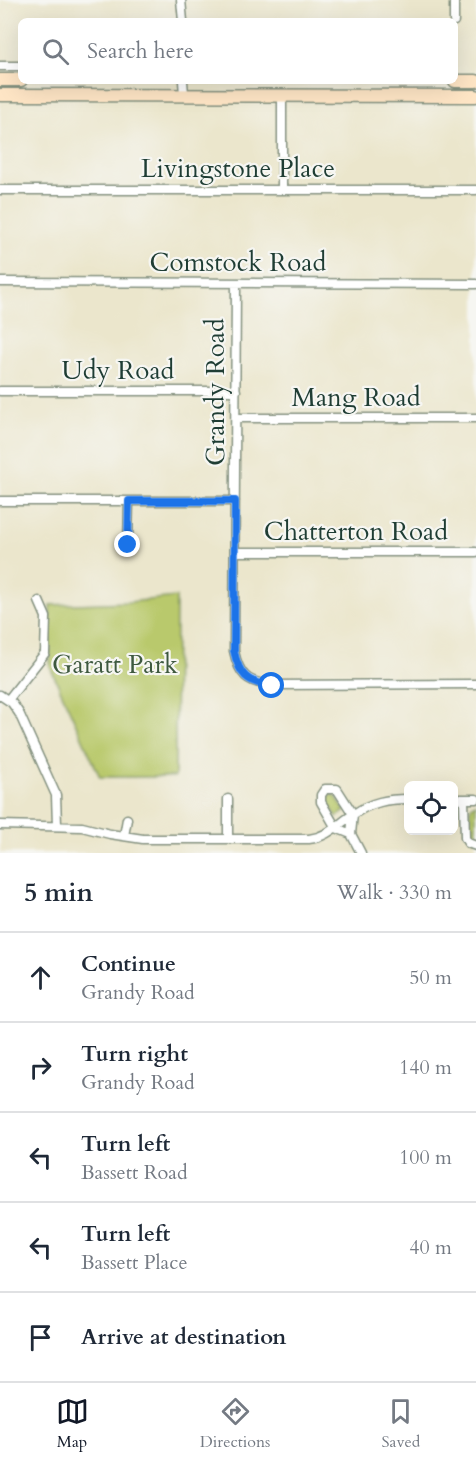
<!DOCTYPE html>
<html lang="en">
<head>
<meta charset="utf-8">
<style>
	:root { --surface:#fff; --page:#f6f6f7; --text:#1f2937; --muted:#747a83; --line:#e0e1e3; --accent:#111827 }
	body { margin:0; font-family:Cardo,serif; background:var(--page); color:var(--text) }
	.controls { position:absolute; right:18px; bottom:18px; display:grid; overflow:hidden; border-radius:9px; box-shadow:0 6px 24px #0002 }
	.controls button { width:54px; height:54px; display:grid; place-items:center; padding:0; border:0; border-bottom:2px solid var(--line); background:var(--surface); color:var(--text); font:30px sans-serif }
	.stop { position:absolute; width:18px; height:18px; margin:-14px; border:4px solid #1a73e8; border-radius:50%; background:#fff }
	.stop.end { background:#1a73e8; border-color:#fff; box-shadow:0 2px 6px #0008 }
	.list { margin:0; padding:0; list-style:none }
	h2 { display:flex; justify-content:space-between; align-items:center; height:78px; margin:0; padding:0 24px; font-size:26px }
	h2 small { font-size:20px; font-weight:400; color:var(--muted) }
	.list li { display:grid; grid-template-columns:39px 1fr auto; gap:18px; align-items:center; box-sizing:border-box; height:90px; padding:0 24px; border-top:2px solid var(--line) }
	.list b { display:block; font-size:22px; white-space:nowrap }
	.list p { margin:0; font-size:20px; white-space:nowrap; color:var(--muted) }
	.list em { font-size:20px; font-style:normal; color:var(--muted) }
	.icon { flex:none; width:33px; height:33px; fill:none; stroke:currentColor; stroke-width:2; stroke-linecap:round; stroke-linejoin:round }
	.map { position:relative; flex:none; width:476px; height:853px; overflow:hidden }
	.search { position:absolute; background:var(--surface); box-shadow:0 6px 24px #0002; left:18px; right:18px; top:18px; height:66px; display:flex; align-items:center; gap:15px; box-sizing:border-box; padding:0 21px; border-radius:9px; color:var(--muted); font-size:22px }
	.sheet { height:528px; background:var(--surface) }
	nav { display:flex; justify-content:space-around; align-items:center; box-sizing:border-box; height:84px; border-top:2px solid var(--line); background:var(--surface); font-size:16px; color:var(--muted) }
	nav a { display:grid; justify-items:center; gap:3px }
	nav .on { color:var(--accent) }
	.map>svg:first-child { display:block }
	.green { fill:#b9c96c; stroke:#6c8350; stroke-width:1.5 }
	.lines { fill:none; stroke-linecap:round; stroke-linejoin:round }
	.minor-casing { stroke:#859280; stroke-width:11 }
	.secondary-casing { stroke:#859280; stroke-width:15 }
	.minor { stroke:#fff; stroke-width:8 }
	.secondary { stroke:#fee5c5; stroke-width:12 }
	.route { stroke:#1a73e8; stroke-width:8 }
	.labels { text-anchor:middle; stroke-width:4.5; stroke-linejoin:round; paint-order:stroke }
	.street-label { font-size:26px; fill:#1f3d34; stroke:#f6f6f2 }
	.park-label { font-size:26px; fill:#3e593f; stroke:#f6f6f2 }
</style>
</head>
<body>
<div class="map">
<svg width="476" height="853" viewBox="0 0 476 853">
	<rect width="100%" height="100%" fill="#f6f6f2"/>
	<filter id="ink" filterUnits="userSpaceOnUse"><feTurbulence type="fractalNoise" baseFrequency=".0167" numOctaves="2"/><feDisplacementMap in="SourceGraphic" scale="12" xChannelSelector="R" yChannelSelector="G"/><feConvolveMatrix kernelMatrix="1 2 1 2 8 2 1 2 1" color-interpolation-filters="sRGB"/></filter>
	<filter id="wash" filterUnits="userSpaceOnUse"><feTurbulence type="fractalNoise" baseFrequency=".008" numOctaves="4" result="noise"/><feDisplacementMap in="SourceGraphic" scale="24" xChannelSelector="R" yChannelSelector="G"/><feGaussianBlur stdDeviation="1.35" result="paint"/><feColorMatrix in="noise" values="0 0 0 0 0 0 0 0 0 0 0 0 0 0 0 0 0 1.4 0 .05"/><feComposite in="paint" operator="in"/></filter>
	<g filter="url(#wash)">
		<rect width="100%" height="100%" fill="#ebe6cc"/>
		<path class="green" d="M176 597 175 777H100L50 667V605L129 602Z
			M331 794 336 796 345 811 337 817 326 800 327 796Z
			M476 803V840H475L470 836V809L472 805Z"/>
	</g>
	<g filter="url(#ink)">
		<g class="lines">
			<g class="minor-casing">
				<path id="minor" d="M181 0 183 21
					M454 0V21
					M0 66H21
					M183 81 184 94
					M282 95V189
					M0 190H476
					M0 282 476 284
					M236 283 234 651C239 675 247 683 272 685L476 684
					M0 391H236
					M236 418H476
					M0 501H235
					M128 545 129 501
					M235 552H476
					M0 695 12 703 19 713 56 795 57 825
					M8 700 45 653 46 617 39 601
					M228 799V839
					M454 799H476
					M464 799 465 838 468 843 476 846
					M0 825 82 827 110 834 143 839H309C328 837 338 824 354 814 371 802 388 799 408 799
					M351 834 353 814 337 789H325L321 795V802L336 828 351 834 361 853
					M124 836 127 819"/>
			</g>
			<g class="secondary-casing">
				<path id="secondary" d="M0 80H21
					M455 81H476
					M0 95 476 96"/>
			</g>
			<use href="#minor" class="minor"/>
			<use href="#secondary" class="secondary"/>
		</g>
	</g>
	<g class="lines" filter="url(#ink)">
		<path class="route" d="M128 545 129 501H235L234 651C239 675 247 683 272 686"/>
	</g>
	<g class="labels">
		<g class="street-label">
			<text x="238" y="177">Livingstone Place</text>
			<text x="238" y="271">Comstock Road</text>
			<text x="118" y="379">Udy Road</text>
			<text transform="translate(215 392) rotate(-90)" y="9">Grandy Road</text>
			<text x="356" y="406">Mang Road</text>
			<text x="356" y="540">Chatterton Road</text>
		</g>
		<g class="park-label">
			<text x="115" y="673">Garatt Park</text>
		</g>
	</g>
</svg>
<div class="controls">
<button><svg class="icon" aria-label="locate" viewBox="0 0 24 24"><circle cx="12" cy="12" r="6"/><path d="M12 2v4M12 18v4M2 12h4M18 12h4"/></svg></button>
</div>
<div class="stop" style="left:272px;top:686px"></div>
<div class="stop end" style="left:128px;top:545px"></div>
<div class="search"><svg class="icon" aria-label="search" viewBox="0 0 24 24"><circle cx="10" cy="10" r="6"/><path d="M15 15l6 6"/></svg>Search here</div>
</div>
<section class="sheet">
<h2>5 min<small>Walk · 330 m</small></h2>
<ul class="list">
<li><svg class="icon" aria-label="ahead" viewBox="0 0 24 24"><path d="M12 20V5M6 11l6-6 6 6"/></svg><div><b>Continue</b><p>Grandy Road</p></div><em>50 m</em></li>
<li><svg class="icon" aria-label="right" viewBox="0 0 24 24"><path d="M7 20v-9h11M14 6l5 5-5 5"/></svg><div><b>Turn right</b><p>Grandy Road</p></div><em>140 m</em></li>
<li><svg class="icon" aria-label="left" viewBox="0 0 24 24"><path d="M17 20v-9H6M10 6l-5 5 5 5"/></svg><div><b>Turn left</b><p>Bassett Road</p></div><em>100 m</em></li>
<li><svg class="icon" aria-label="left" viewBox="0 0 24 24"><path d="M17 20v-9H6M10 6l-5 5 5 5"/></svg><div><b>Turn left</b><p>Bassett Place</p></div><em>40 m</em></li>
<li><svg class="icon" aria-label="arrive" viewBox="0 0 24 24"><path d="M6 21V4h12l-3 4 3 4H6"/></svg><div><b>Arrive at destination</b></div></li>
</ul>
</section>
<nav>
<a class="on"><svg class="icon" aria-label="map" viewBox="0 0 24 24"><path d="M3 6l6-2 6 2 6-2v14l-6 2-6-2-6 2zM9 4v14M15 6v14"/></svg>Map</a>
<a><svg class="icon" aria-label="directions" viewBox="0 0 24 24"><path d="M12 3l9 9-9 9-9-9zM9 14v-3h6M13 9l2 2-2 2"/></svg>Directions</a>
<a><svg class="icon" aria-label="saved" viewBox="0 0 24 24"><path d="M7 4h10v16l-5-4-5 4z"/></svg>Saved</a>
</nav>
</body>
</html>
